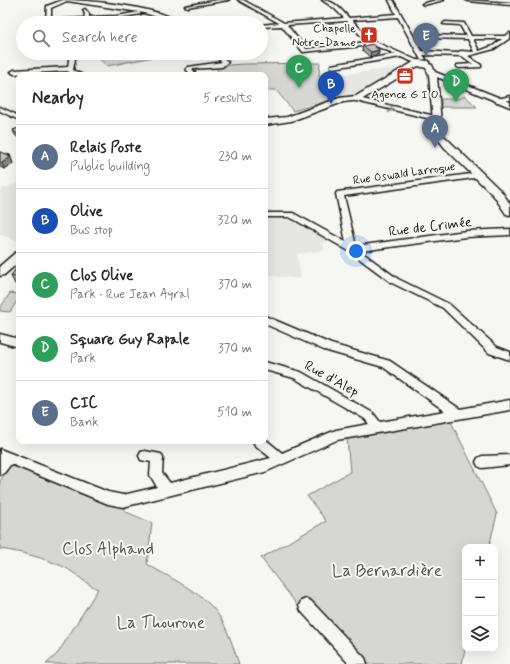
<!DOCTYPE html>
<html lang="en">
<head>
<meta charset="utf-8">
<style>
	:root { --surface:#fff; --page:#f7f7f7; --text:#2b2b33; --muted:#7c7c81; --line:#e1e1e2; --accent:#2563eb }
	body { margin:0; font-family:Mynerve,sans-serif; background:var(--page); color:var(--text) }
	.controls { position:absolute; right:12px; bottom:12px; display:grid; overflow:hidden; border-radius:8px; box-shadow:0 4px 16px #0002 }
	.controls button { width:36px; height:36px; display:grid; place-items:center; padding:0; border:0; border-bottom:1px solid var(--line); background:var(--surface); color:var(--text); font:20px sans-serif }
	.you { position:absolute; left:356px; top:251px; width:14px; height:14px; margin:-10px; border:3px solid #fff; border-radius:50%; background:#1a73e8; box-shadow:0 0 0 6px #1a73e833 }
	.badge { display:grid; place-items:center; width:26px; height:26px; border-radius:50%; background:var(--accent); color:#fff; font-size:13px; font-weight:700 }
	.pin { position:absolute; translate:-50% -33px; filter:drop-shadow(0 1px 2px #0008) }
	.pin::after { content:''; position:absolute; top:21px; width:14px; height:12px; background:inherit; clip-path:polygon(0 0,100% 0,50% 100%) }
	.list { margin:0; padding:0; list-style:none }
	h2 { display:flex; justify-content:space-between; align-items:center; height:52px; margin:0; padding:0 16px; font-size:17px }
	h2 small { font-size:13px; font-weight:400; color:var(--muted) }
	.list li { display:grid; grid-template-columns:26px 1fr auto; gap:12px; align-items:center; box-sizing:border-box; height:64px; padding:0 16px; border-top:1px solid var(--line) }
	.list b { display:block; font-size:15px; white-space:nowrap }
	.list p { margin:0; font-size:13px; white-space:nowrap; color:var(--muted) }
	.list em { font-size:13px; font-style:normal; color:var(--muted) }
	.icon { flex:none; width:22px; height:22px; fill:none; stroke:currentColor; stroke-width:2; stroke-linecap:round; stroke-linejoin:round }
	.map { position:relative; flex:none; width:510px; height:664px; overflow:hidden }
	.search { position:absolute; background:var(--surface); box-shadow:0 4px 16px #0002; left:16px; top:16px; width:252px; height:44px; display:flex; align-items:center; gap:10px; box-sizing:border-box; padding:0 14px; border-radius:22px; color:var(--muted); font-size:15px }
	.panel { position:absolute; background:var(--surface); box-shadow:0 4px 16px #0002; left:16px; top:72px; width:252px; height:372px; border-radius:8px }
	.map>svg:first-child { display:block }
	.built { fill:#e6e6e2 }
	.green { fill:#d6d6d2; stroke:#797977 }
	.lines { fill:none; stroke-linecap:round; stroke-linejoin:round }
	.minor-casing { stroke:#1c1c1c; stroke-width:3 }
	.major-casing { stroke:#1c1c1c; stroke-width:3 }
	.minor { fill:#f6f6f2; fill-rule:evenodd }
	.major { fill:#f6f6f2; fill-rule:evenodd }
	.wall { fill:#a5a5a3; stroke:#1c1c1c }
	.shaded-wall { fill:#868684; stroke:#1c1c1c }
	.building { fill:#c0c0bd; stroke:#1c1c1c }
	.oneway { stroke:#949492 }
	.labels { text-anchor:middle; stroke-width:4; stroke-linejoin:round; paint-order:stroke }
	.far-poi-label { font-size:12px; fill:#1c1c1c; stroke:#f6f6f2; text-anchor:end }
	.far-street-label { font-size:12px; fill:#1c1c1c; stroke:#f6f6f2 }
	.street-label { font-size:14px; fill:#1c1c1c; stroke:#f6f6f2 }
	.near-park-label { font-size:17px; fill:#545453; stroke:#f6f6f2 }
</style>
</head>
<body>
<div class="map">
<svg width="510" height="664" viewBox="0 0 510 664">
	<rect width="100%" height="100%" fill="#f6f6f2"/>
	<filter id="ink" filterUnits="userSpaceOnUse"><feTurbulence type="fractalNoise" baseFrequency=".025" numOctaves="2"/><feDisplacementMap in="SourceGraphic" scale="8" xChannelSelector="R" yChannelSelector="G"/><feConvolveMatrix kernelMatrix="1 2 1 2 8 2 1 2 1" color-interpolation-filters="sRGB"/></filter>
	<g filter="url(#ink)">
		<path class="built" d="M404 67 382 79 384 81 357 96 341 97 321 77Z
			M19 183V242L0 234V190Z
			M265 217 283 218 299 223 328 239 323 245 325 250 297 254 301 279 265 275Z"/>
		<path class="green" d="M85 53H174L107 66 96 56 74 58 75 54Z
			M320 63 319 75 341 97 332 98V100L293 111 276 90H265V75H219L216 66 243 64Z
			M465 96 477 107H441V99H457Z
			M10 293 19 294V298L10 312 0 311V308Z
			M450 420 497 514 489 547H465V649L462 664H366L307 599 298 606 261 558 326 521 307 496 350 472 347 438Z
			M11 464 122 507 127 506 124 511 152 523 147 564C168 577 202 592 217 613 228 628 233 647 239 664H46L58 653 98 589C85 584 76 573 64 567 44 558 22 552 0 549V481Z"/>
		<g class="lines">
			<g class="minor-casing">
				<path id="minor" d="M63 0C89 0 161 7 180 23 171 23 151 14 139 12L141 14 117 18 33 23 35 21 46 20 47 6ZM67 1 139 12 117 16 89 17V14L85 9 83 10 85 14 84 18 51 20V8Z
					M218 0H229L187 7 185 6Z
					M238 0H243L284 23 344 18 334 8 322 0C334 0 341 10 349 18L396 14 389 0H393L422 51 456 53 461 51 474 52 468 39 423 38 425 35 466 36 460 25 443 24 445 22 464 23 471 36H505L510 33V38L494 49 468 56 481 65V67L459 68 457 67V65L473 64 462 56 423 55 426 59 421 60 398 17 352 20 371 40 423 63 418 64 401 57 333 68 331 67V65L396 54 373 45 303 52 282 26 261 27V25L279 23ZM347 21 367 42 306 49 287 25ZM473 39H502L493 46 479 51Z
					M436 0H444L424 5 422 4Z
					M466 0 510 3V5L468 1Z
					M70 53H76L73 70 83 75H75L67 71 14 74 11 72 14 70 68 67Z
					M212 53H218L228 62 222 67 192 69 197 75H191L186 69 188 67 222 62Z
					M510 96V100L497 102 494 100Z
					M354 97 435 116 438 118 435 120 352 100 351 99Z
					M0 107 19 116V120L0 111Z
					M478 173H481V177L344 196 356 246 466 231 510 229V235L466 237 360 251 398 279 449 304 497 347 510 352V360L489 353 443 308 392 283 349 251 297 221 289 217H265V213H293L346 242 336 194 337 192Z
					M265 316 331 344 390 361 460 409 510 400V410L337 440 265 472 123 507 108 504 11 464 4 473 0 475V449L108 492 123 495 157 487 150 475 151 462 141 460 139 456 141 452 145 451 161 454 163 458 162 473 170 483 271 458 255 445 253 441H265V439L282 453 336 430 369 424 365 419 294 378 265 370V362L301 372 373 413 380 422 445 411 383 367 324 350 265 324Z
					M0 334 19 339V347L0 342Z
					M510 455V465L482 468 478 466 476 462 478 458 482 456Z
					M306 599 311 601 365 658 367 664H349L301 611 299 606 301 601Z"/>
			</g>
			<g class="major-casing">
				<path id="major" d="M417 60 429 61V64L432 65 435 72 510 102V107L437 77 442 134 502 192 510 204V215L506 214 494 196 445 148 434 134 429 75 426 68 418 66 361 100 343 102 291 121 265 125V119L287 117 339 98 356 96Z
					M19 252V262L4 275 0 276V266L15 253Z"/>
			</g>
			<use href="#minor" class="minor"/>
			<use href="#major" class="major"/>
		</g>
		<path class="wall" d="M363 46 379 54 370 57 362 50Z
			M19 128V139L15 135 13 130Z
			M0 152 10 155 13 164 4 169 0 167Z
			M19 264V285L15 284 11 276Z"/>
		<path class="shaded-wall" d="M379 50V54L370 57 371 52Z
			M10 155 13 164 4 169 2 163 8 156Z"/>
		<path class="building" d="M372 44 379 50 371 52 363 46Z
			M19 128V136L13 130Z
			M0 152 10 155 8 156 11 157 2 163 0 162Z
			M19 264V277L11 276Z"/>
		<defs><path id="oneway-chevron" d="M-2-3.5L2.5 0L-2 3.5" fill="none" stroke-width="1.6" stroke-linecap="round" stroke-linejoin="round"/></defs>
		<use class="oneway" href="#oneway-chevron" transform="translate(391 109) rotate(13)"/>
	</g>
	<defs>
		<g id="church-square" transform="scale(0.9)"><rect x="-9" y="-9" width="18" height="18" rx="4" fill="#c8321e" stroke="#f6f6f2"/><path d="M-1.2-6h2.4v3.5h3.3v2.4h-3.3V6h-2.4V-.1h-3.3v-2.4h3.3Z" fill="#fff"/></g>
		<g id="office-square" transform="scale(0.9)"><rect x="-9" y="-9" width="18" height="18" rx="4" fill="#c8321e" stroke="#f6f6f2"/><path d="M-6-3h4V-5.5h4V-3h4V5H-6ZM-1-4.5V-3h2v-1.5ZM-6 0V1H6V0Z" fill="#fff"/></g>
	</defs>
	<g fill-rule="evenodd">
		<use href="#church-square" x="369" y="35"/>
		<use href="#office-square" x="405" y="76"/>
	</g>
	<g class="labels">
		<g class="far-poi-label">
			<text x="356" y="32">Chapelle<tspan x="356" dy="14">Notre-Dame</tspan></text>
			<text x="405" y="98" text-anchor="middle">Agence G I O</text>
		</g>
		<g class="far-street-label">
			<text transform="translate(404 173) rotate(-8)" y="4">Rue Oswald Larroque</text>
		</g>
		<g class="street-label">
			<text transform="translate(430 226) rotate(-7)" y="5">Rue de Crimée</text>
			<text transform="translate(332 378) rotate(29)" y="5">Rue d'Alep</text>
		</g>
		<g class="near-park-label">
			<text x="108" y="554">Clos Alphand</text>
			<text x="387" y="576">La Bernardière</text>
			<text x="161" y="628">La Thourone</text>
		</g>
	</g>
</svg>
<div class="controls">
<button>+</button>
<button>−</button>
<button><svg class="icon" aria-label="layers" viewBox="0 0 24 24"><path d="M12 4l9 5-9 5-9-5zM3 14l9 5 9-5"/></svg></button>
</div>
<div class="you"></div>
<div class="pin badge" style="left:435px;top:148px;background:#5c6f8a">A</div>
<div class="pin badge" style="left:331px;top:104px;background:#1a4fb4">B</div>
<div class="pin badge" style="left:299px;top:88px;background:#2e9e5b">C</div>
<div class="pin badge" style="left:456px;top:102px;background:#2e9e5b">D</div>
<div class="pin badge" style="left:426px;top:56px;background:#5c6f8a">E</div>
<div class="search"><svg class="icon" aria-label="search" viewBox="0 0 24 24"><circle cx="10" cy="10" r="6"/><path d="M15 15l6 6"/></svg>Search here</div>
<section class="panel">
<h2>Nearby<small>5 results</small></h2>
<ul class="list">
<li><span class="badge" style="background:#5c6f8a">A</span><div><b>Relais Poste</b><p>Public building</p></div><em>230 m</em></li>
<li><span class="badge" style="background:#1a4fb4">B</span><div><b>Olive</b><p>Bus stop</p></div><em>320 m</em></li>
<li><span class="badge" style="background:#2e9e5b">C</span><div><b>Clos Olive</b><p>Park · Rue Jean Ayral</p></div><em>370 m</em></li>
<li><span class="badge" style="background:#2e9e5b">D</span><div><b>Square Guy Rapale</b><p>Park</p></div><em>370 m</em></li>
<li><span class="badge" style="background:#5c6f8a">E</span><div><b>CIC</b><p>Bank</p></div><em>510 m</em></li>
</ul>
</section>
</div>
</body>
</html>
